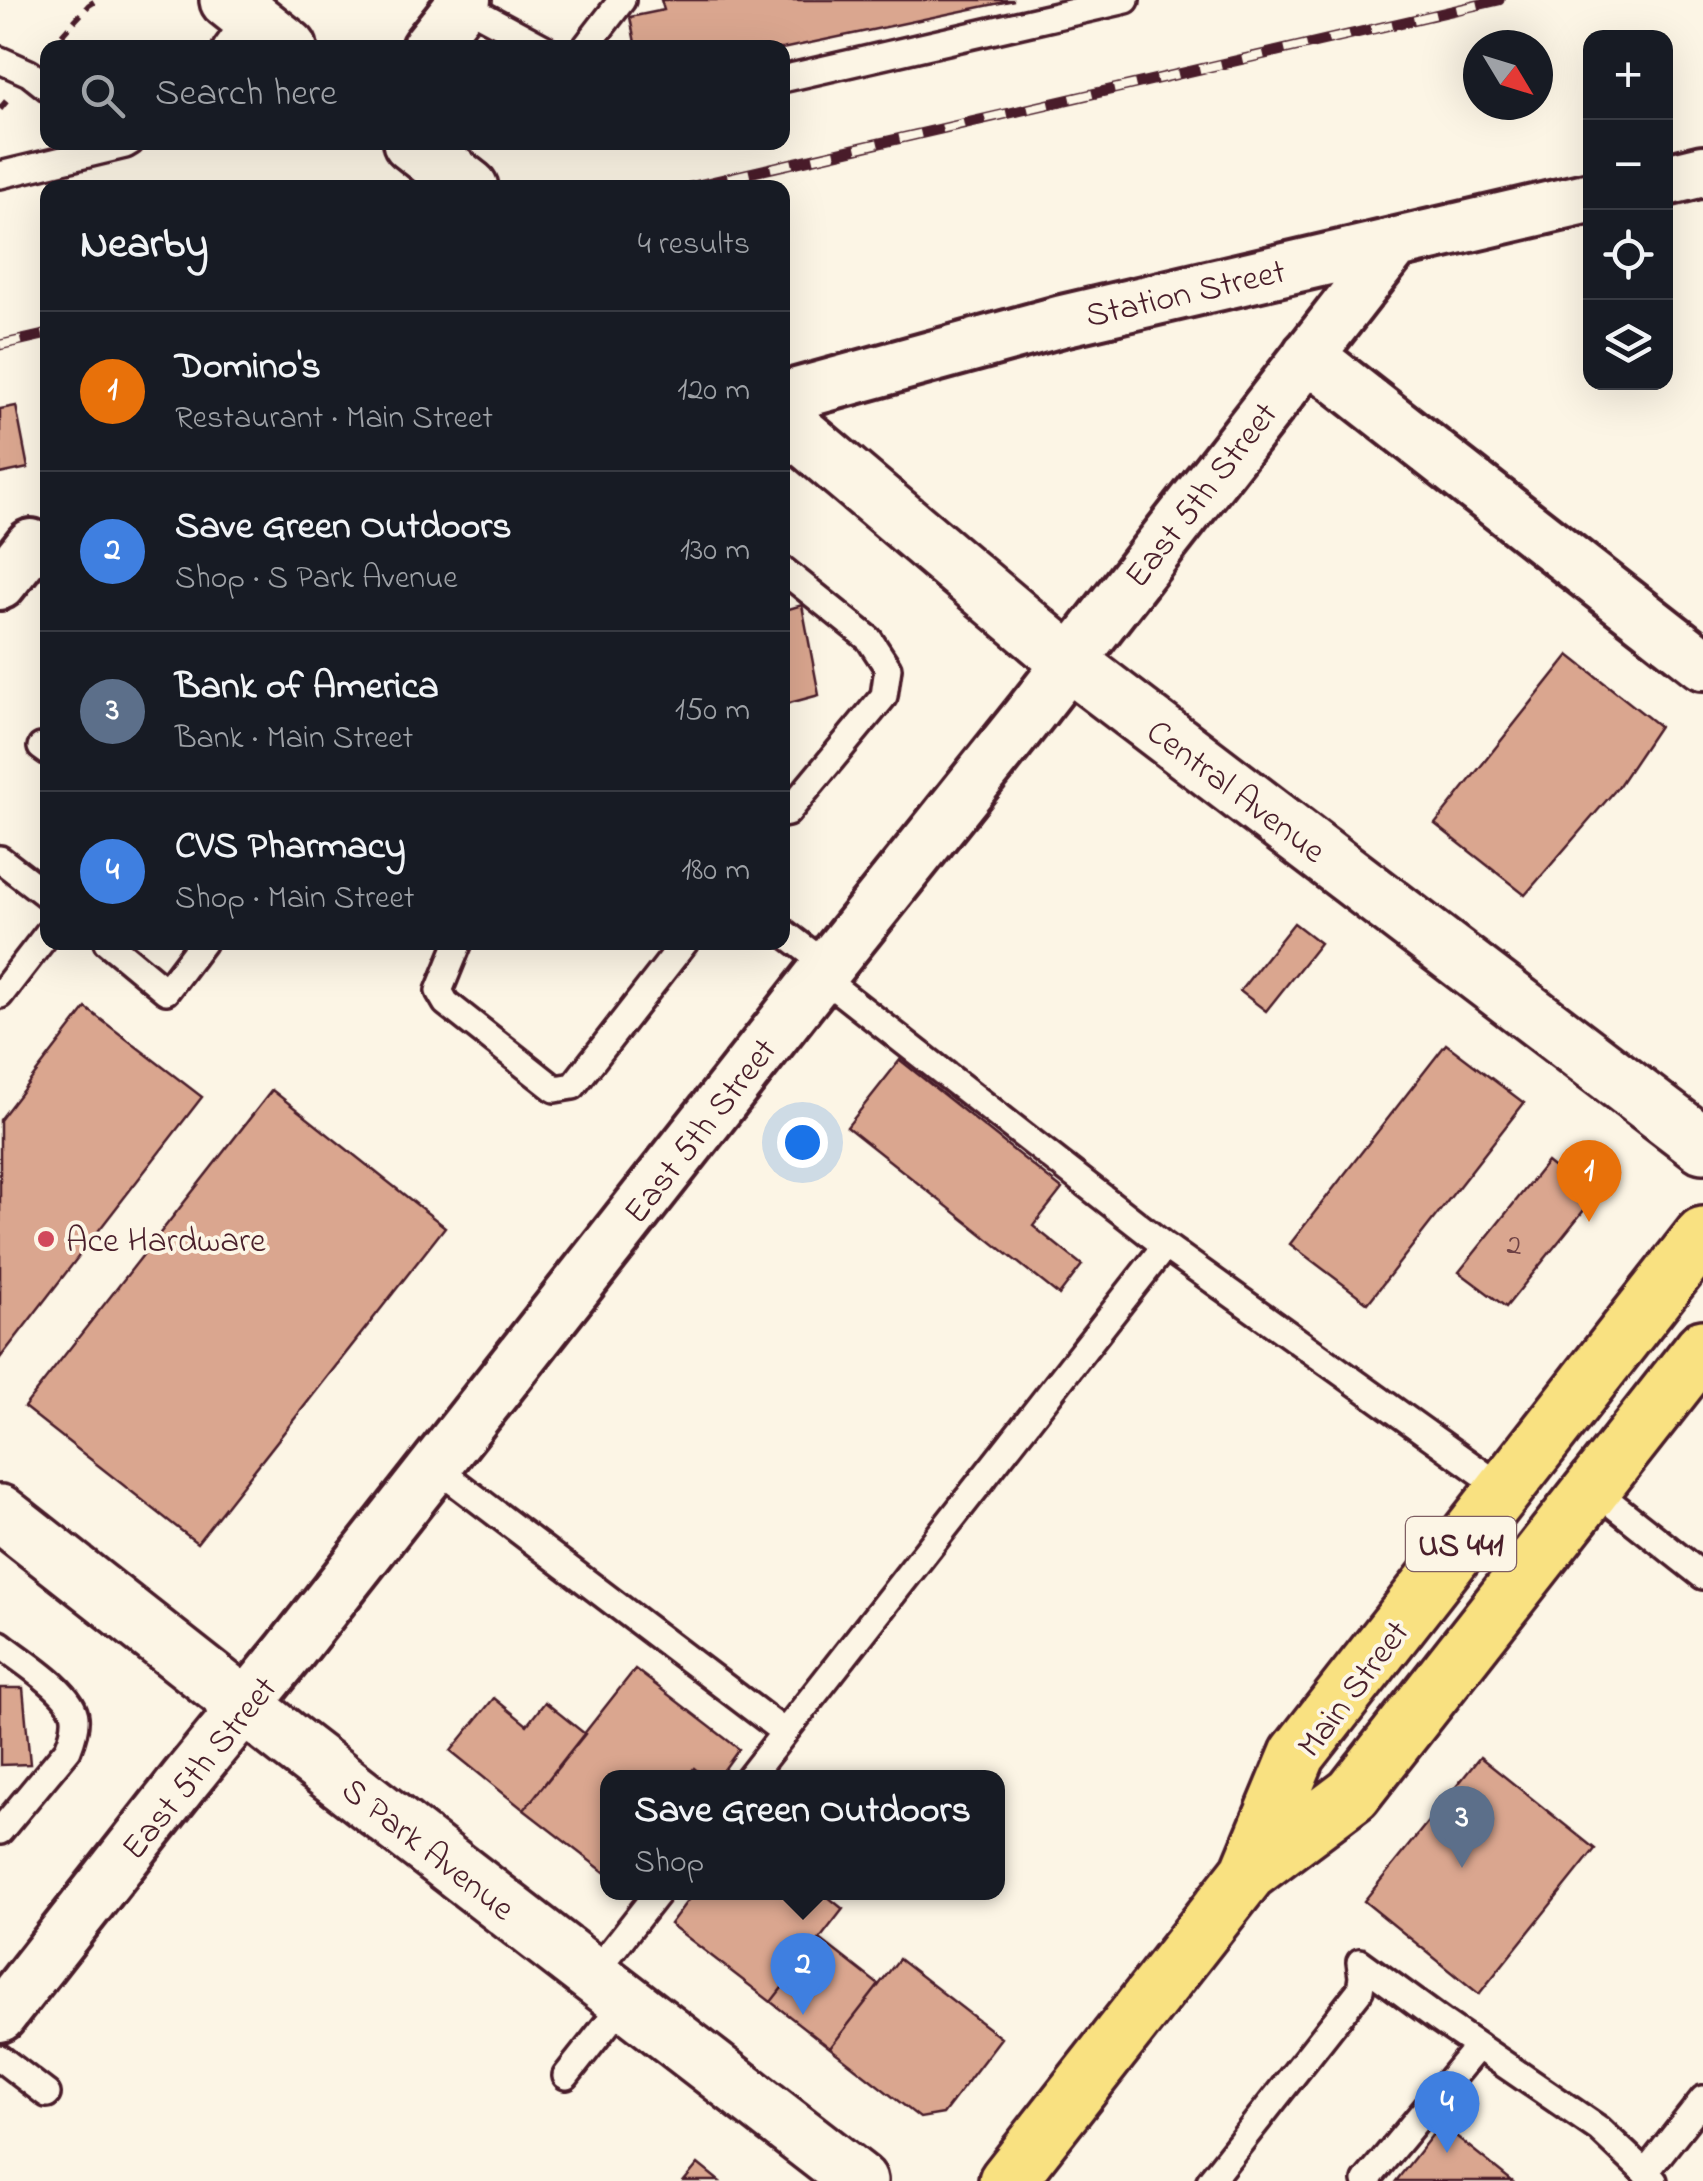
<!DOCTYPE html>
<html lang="en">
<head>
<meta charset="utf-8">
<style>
	:root { --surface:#171b24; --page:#242831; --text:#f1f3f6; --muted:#9ea1a6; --line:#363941; --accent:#1a73e8 }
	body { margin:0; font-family:"Indie Flower",sans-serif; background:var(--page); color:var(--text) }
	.controls { position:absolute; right:30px; top:30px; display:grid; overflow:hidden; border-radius:20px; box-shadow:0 10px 40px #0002 }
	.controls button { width:90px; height:90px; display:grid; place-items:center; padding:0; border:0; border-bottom:2px solid var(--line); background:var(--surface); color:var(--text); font:50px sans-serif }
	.compass { position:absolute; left:1463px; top:30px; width:90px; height:90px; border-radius:50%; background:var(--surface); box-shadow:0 10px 40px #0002; rotate:128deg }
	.you { position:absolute; left:802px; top:1142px; width:35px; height:35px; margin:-25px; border:8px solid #fff; border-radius:50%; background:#1a73e8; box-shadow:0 0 0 15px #1a73e833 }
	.badge { display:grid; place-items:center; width:65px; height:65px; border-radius:50%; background:var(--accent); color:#fff; font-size:32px; font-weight:700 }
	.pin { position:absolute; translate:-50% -82px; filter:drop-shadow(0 2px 5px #0008) }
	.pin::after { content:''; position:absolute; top:52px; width:35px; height:30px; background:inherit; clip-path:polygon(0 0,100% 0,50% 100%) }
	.popup { position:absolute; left:600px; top:1770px; width:405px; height:130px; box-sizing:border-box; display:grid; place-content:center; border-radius:20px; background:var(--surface); filter:drop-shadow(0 2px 8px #0005); font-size:32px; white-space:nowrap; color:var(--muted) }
	.popup b { font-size:38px; color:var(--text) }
	.popup::after { content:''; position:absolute; left:50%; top:100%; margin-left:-20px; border:20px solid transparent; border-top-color:var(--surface) }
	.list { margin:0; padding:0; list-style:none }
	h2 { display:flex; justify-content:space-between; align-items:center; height:130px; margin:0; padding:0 40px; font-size:42px }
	h2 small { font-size:32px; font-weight:400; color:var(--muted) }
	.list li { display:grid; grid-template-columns:65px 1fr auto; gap:30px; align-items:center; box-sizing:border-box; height:160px; padding:0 40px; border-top:2px solid var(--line) }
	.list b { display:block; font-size:38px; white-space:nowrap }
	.list p { margin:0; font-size:32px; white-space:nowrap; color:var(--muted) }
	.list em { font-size:32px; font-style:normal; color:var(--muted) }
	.icon { flex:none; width:55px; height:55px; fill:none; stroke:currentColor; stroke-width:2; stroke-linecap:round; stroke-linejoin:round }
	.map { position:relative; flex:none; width:1703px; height:2181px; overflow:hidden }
	.search { position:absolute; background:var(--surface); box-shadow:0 10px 40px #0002; left:40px; top:40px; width:750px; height:110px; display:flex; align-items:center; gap:25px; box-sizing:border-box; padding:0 35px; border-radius:20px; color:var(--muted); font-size:38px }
	.panel { position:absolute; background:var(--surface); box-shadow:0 10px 40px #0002; left:40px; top:180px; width:750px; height:770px; border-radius:20px }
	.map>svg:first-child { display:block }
	.building { fill:#daa68f; stroke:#4a1f2b; stroke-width:2.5 }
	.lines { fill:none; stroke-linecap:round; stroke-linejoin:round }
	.lane-casing { stroke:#4a1f2b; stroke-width:32 }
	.street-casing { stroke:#4a1f2b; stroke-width:58 }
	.secondary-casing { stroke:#4a1f2b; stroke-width:62 }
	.primary-casing { stroke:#4a1f2b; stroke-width:62 }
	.path { stroke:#4a1f2b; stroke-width:6; stroke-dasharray:10 8; stroke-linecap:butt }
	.lane { stroke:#fcf5e5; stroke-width:25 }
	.street { stroke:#fcf5e5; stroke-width:50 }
	.secondary { stroke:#fcf5e5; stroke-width:55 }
	.primary { stroke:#f9e181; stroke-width:55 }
	.rail-casing { stroke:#4a1f2b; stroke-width:11 }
	.rail { stroke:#fcf5e5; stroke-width:8; stroke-dasharray:22; stroke-linecap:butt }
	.poi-dot { fill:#d1495b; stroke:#fcf5e5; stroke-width:4 }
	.labels { text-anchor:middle; stroke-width:8; stroke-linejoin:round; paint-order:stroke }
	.number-label { font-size:30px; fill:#6e4144 }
	.shield { fill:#fcf5e5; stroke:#7f5f63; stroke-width:2.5 }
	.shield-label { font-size:32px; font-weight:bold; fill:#4a1f2b }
	.street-label { font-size:35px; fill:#4a1f2b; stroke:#fcf5e5 }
	.poi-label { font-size:35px; fill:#4a1f2b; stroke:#fcf5e5; text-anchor:start }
</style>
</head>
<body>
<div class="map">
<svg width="1703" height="2181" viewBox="0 0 1703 2181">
	<rect width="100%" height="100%" fill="#fcf5e5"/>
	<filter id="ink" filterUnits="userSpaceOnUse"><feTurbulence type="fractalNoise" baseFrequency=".01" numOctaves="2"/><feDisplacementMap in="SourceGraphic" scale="20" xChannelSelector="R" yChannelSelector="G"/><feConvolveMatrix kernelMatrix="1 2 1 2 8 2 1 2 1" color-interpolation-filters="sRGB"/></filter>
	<g filter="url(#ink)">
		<path class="building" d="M661 0H1014L782 49 636 48 630 17 664 10Z
			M16 406 28 468 0 474V409Z
			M802 605 819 695 782 705V611Z
			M1569 655 1659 726 1618 787 1525 895 1435 824Z
			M1294 923 1320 943 1266 1011 1240 991Z
			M86 1008 202 1097 0 1358V1120Z
			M1446 1044 1524 1103 1368 1303 1290 1244Z
			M900 1060 1062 1189 1033 1226 1082 1265 1059 1295 847 1127Z
			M272 1090 445 1227 197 1543 24 1407Z
			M1547 1162 1593 1199 1506 1307 1459 1272Z
			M635 1669 739 1749 718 1778H706L694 1768 686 1778H608V1875L524 1810Z
			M0 1688H23L30 1764 0 1765Z
			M494 1698 527 1725 545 1702 585 1734 524 1810 451 1751Z
			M1480 1757 1595 1849 1479 1994 1364 1901Z
			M694 1892H822L843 1909 771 2002 670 1924Z
			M820 1939 879 1985 830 2048 771 2002Z
			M899 1959 1001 2038 943 2114 920 2118 830 2048Z
			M1441 2124 1512 2181H1396Z
			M698 2164 719 2181H684Z"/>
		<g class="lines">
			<g class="lane-casing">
				<path id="lane" d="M462 4 544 48
					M226 48 249 16
					M585 48 622 0
					M0 60 29 73 48 88
					M782 79 1126 0
					M0 175 125 145 130 142
					M782 569 869 639 888 668 884 696 787 813 782 814
					M41 747 48 752
					M0 859 48 896
					M782 931 828 966
					M107 942 166 991 203 942
					M459 942 439 991 446 1003 555 1089 573 1086 685 942
					M820 976 1165 1246 1504 1489
					M0 995 48 933
					M435 1467 784 1732
					M1592 1488 1703 1576
					M0 1644C20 1660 73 1692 75 1717 76 1728 72 1739 68 1749L0 1831
					M749 1778 1165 1246
					M1360 1962 1441 2021 1599 2129 1654 2181
					M593 1975 658 1892
					M0 2058 47 2094
					M566 2076 626 2000
					M1645 2173 1703 2099
					M1210 2181 1360 1990 1362 1977 1360 1962
					M1366 2181 1478 2046"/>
			</g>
			<g class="street-casing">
				<path id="street" d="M427 48 465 0
					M1666 180 1703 171
					M1308 355 1703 664
					M782 398 1062 321 1590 198
					M0 584 31 545
					M0 2016 185 1780 290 1651 828 966 1031 712 1396 243"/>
			</g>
			<g class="secondary-casing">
				<path id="secondary" d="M228 0 289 48
					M411 142 470 188
					M782 419 1069 662 1703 1145
					M0 1513 288 1740 859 2181"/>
			</g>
			<g class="primary-casing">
				<path id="primary" d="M1252 1870 1353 1794 1703 1348
					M1007 2181 1249 1872 1298 1754 1703 1235"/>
			</g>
			<path class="path" d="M50 48 89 5 97 0
				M0 109 9 98"/>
			<use href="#lane" class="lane"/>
			<use href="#street" class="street"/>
			<use href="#secondary" class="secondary"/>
			<use href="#primary" class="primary"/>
			<g class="rail-casing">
				<path id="rail" d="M685 188 1499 0
					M0 345 48 334"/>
			</g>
			<use href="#rail" class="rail"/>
		</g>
	</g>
	<circle class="poi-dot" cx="46" cy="1239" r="10"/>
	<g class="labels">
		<g class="number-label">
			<text x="1514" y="1254">2</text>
		</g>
		<rect class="shield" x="1406" y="1517" width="110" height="54" rx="8"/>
		<g class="shield-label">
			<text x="1461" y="1555">US 441</text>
		</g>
		<g class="street-label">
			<text transform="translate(1185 292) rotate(-13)" y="12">Station Street</text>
			<text transform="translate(1200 494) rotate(-52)" y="12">East 5th Street</text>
			<text transform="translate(1237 790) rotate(37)" y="12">Central Avenue</text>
			<text transform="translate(699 1130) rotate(-52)" y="12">East 5th Street</text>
			<text transform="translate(1352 1688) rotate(-53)" y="12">Main Street</text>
			<text transform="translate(198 1767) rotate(-51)" y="12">East 5th Street</text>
			<text transform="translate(429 1848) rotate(38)" y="12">S Park Avenue</text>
		</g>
		<g class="poi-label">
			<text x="66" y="1251">Ace Hardware</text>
		</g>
	</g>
</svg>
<div class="controls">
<button>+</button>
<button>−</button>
<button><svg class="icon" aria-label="locate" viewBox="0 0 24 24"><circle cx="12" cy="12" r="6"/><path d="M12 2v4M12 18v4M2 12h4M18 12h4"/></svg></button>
<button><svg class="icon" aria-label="layers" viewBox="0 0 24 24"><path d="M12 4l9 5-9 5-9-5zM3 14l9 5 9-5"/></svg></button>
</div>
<svg class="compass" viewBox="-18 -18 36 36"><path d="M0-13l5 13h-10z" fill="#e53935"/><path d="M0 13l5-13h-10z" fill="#9ea1a6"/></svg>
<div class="you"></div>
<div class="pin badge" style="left:1589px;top:1222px;background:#e8710a">1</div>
<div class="pin badge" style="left:803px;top:2015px;background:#3f7fe0">2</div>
<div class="popup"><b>Save Green Outdoors</b>Shop</div>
<div class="pin badge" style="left:1462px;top:1868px;background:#5c6f8a">3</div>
<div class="pin badge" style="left:1447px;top:2153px;background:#3f7fe0">4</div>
<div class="search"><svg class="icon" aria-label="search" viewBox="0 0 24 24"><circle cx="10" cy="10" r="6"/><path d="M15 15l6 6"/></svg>Search here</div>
<section class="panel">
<h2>Nearby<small>4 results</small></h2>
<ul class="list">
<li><span class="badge" style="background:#e8710a">1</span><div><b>Domino's</b><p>Restaurant · Main Street</p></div><em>120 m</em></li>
<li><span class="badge" style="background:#3f7fe0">2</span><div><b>Save Green Outdoors</b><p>Shop · S Park Avenue</p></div><em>130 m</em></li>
<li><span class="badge" style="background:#5c6f8a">3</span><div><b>Bank of America</b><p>Bank · Main Street</p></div><em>150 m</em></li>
<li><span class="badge" style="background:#3f7fe0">4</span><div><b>CVS Pharmacy</b><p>Shop · Main Street</p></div><em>180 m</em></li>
</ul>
</section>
</div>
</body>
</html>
